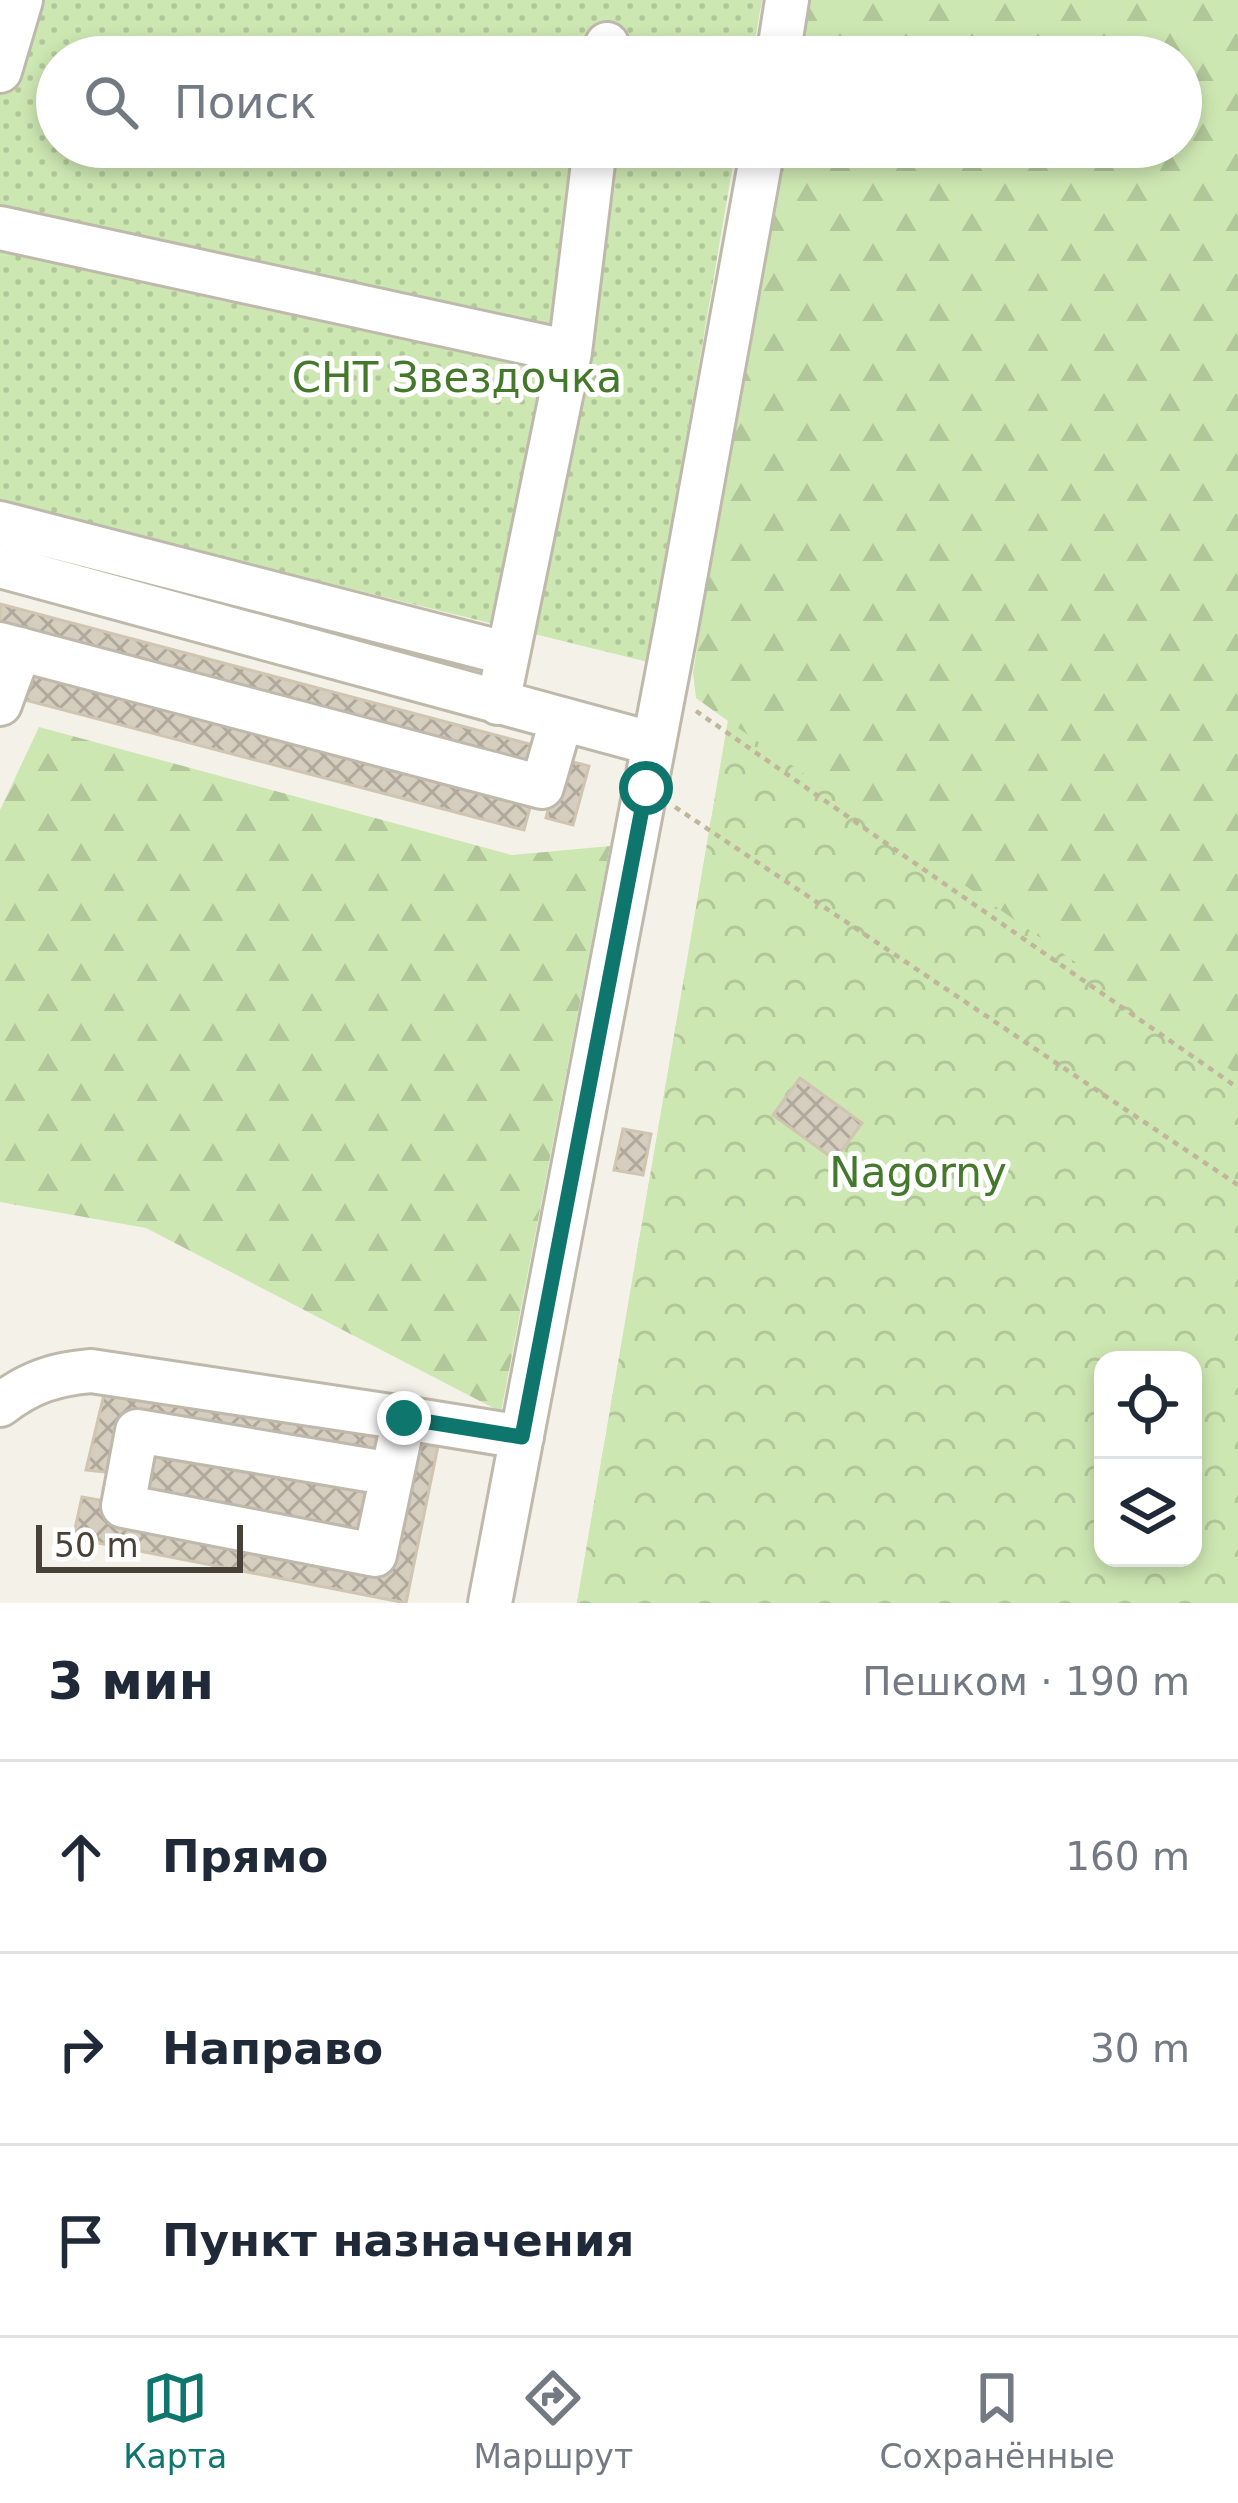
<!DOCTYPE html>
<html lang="ru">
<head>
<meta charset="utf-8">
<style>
	:root { --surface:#fff; --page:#f2f2f3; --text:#1f2937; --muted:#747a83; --line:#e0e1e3; --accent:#0f766e }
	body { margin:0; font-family:"DejaVu Sans",sans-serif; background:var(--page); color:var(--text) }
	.controls { position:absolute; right:36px; bottom:36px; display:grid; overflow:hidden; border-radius:24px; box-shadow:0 6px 18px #0003 }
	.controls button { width:108px; height:108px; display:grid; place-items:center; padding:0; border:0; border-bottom:3px solid var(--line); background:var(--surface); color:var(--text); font:60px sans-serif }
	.scale { position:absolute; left:36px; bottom:30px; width:207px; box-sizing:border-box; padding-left:12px; border:6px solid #474137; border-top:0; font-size:33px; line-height:42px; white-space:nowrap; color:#474137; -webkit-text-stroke:9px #fff; paint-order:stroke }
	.stop { position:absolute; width:36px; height:36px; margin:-27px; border:9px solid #0f766e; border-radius:50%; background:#fff }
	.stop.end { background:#0f766e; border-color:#fff; box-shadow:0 3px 12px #0008 }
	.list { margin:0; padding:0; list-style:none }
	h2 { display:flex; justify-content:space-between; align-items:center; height:156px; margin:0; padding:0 48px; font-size:51px }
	h2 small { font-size:39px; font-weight:400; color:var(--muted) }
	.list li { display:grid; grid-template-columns:78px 1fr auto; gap:36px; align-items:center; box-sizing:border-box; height:192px; padding:0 48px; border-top:3px solid var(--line) }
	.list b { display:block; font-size:45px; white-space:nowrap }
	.list em { font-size:39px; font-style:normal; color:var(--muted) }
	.icon { flex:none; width:66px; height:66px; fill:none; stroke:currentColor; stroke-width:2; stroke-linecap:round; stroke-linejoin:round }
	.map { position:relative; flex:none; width:1238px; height:1603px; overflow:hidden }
	.search { position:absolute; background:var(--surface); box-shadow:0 6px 18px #0003; left:36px; right:36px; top:36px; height:132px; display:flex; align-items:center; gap:30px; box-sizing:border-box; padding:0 42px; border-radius:66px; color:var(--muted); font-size:45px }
	.sheet { height:732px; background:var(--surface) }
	nav { display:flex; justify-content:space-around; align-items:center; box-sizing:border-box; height:168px; border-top:3px solid var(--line); background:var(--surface); font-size:33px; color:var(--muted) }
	nav a { display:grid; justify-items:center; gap:6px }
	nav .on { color:var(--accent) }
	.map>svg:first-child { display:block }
	.forest { fill:url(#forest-firs); fill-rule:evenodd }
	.park { fill:url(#park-crowns); fill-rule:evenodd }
	.garden { fill:url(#garden-dots) }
	.building { fill:url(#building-cross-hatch); stroke:#d0c5b1; stroke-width:3 }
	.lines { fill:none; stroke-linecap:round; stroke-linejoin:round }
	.minor-casing { stroke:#bfb9ab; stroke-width:48 }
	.path { stroke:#c1b59c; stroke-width:4.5; stroke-dasharray:6 6; stroke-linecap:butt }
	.minor { stroke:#fff; stroke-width:42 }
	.route { stroke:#0f766e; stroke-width:15 }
	.labels { text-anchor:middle; stroke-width:10; stroke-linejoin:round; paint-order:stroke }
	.park-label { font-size:42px; fill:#44782b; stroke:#fff }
</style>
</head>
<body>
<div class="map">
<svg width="1238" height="1603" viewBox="0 0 1238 1603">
	<defs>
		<pattern id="forest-firs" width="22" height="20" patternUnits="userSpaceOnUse" patternTransform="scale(3)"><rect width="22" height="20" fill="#cde7b2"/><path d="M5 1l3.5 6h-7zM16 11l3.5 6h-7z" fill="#b1c79a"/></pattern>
		<pattern id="park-crowns" width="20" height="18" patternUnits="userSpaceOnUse" patternTransform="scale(3)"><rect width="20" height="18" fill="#cde7b2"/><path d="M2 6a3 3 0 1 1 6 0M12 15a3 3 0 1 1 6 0" fill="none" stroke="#b1c79a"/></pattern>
		<pattern id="garden-dots" width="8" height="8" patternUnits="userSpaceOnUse" patternTransform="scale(3)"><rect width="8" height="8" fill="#cde7b2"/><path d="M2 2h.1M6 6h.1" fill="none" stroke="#b1c79a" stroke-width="1.8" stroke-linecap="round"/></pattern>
		<pattern id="building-cross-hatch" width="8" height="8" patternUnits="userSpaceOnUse" patternTransform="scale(3)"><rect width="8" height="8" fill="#d5cdbe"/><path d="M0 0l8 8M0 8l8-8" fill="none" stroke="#afa89b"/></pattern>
	</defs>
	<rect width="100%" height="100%" fill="#f4f1e8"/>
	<path class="forest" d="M801 0H1238V1603H577L728 721 696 698 693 673 777 147H1181V57H792ZM1103 1360H1193V1558H1103Z
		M39 727 512 855 610 846 501 1412 146 1228 0 1202V810Z"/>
	<path class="park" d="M728 721 1238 1075V1603H577ZM1103 1360H1193V1558H1103Z"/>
	<path class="garden" d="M0 0H762L752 57H57V147H736L648 662 0 502Z"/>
	<path class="building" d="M0 604 541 747 534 773 0 631Z
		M33 670 532 800 524 830 25 700Z
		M561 759 589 766 573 825 546 818Z
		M800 1078 862 1123 835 1160 773 1115Z
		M623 1129 651 1134 643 1175 614 1170Z
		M107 1382 390 1427 384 1456 127 1418 115 1473 86 1470Z
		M413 1431 440 1436 406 1603 73 1538 82 1497 110 1502 107 1518 384 1574Z
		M147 1445 376 1487 367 1536 140 1499Z"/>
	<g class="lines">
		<g class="minor-casing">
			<path id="minor" d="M606 57 607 44
				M778 57 787 0
				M0 71 21 0
				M0 228 570 352 498 703
				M570 352 595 147
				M0 523 508 654
				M0 566 654 744
				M0 644 542 787 561 721
				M0 704 20 649
				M0 1405C30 1382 55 1374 91 1371L404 1418
				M392 1474 137 1431 123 1506 375 1555 404 1418 522 1437
				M490 1603 676 628 763 147"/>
		</g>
		<path class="path" d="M696 711 1238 1088
			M675 807 1238 1185"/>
		<use href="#minor" class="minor"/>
	</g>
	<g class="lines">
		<path class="route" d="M404 1418 522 1437 646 788"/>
	</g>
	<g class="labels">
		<g class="park-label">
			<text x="457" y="392">СНТ Звездочка</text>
			<text x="918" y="1187">Nagorny</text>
		</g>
	</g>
</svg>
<div class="controls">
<button><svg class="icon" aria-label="locate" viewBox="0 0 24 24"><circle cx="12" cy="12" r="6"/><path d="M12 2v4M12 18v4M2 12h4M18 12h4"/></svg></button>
<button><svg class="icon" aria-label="layers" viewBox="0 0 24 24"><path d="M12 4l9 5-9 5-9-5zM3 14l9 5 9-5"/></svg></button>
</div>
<div class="scale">50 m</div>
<div class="stop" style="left:646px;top:788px"></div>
<div class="stop end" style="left:404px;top:1418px"></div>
<div class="search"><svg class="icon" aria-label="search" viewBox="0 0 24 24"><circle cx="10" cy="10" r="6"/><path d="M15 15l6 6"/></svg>Поиск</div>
</div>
<section class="sheet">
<h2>3 мин<small>Пешком · 190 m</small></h2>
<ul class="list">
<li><svg class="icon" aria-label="ahead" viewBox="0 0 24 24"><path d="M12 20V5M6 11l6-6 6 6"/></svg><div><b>Прямо</b></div><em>160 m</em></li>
<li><svg class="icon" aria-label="right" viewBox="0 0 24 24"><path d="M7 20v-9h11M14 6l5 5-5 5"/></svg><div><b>Направо</b></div><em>30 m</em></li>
<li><svg class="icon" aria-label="arrive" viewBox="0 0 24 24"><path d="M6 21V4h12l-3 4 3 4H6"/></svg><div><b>Пункт назначения</b></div></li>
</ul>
</section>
<nav>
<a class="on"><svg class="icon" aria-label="map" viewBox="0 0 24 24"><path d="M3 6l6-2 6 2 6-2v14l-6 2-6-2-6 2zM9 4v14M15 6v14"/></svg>Карта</a>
<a><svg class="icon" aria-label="directions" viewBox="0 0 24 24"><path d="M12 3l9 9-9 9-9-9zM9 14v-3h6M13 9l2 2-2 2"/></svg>Маршрут</a>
<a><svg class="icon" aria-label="saved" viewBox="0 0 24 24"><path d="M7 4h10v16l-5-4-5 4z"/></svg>Сохранённые</a>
</nav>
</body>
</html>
